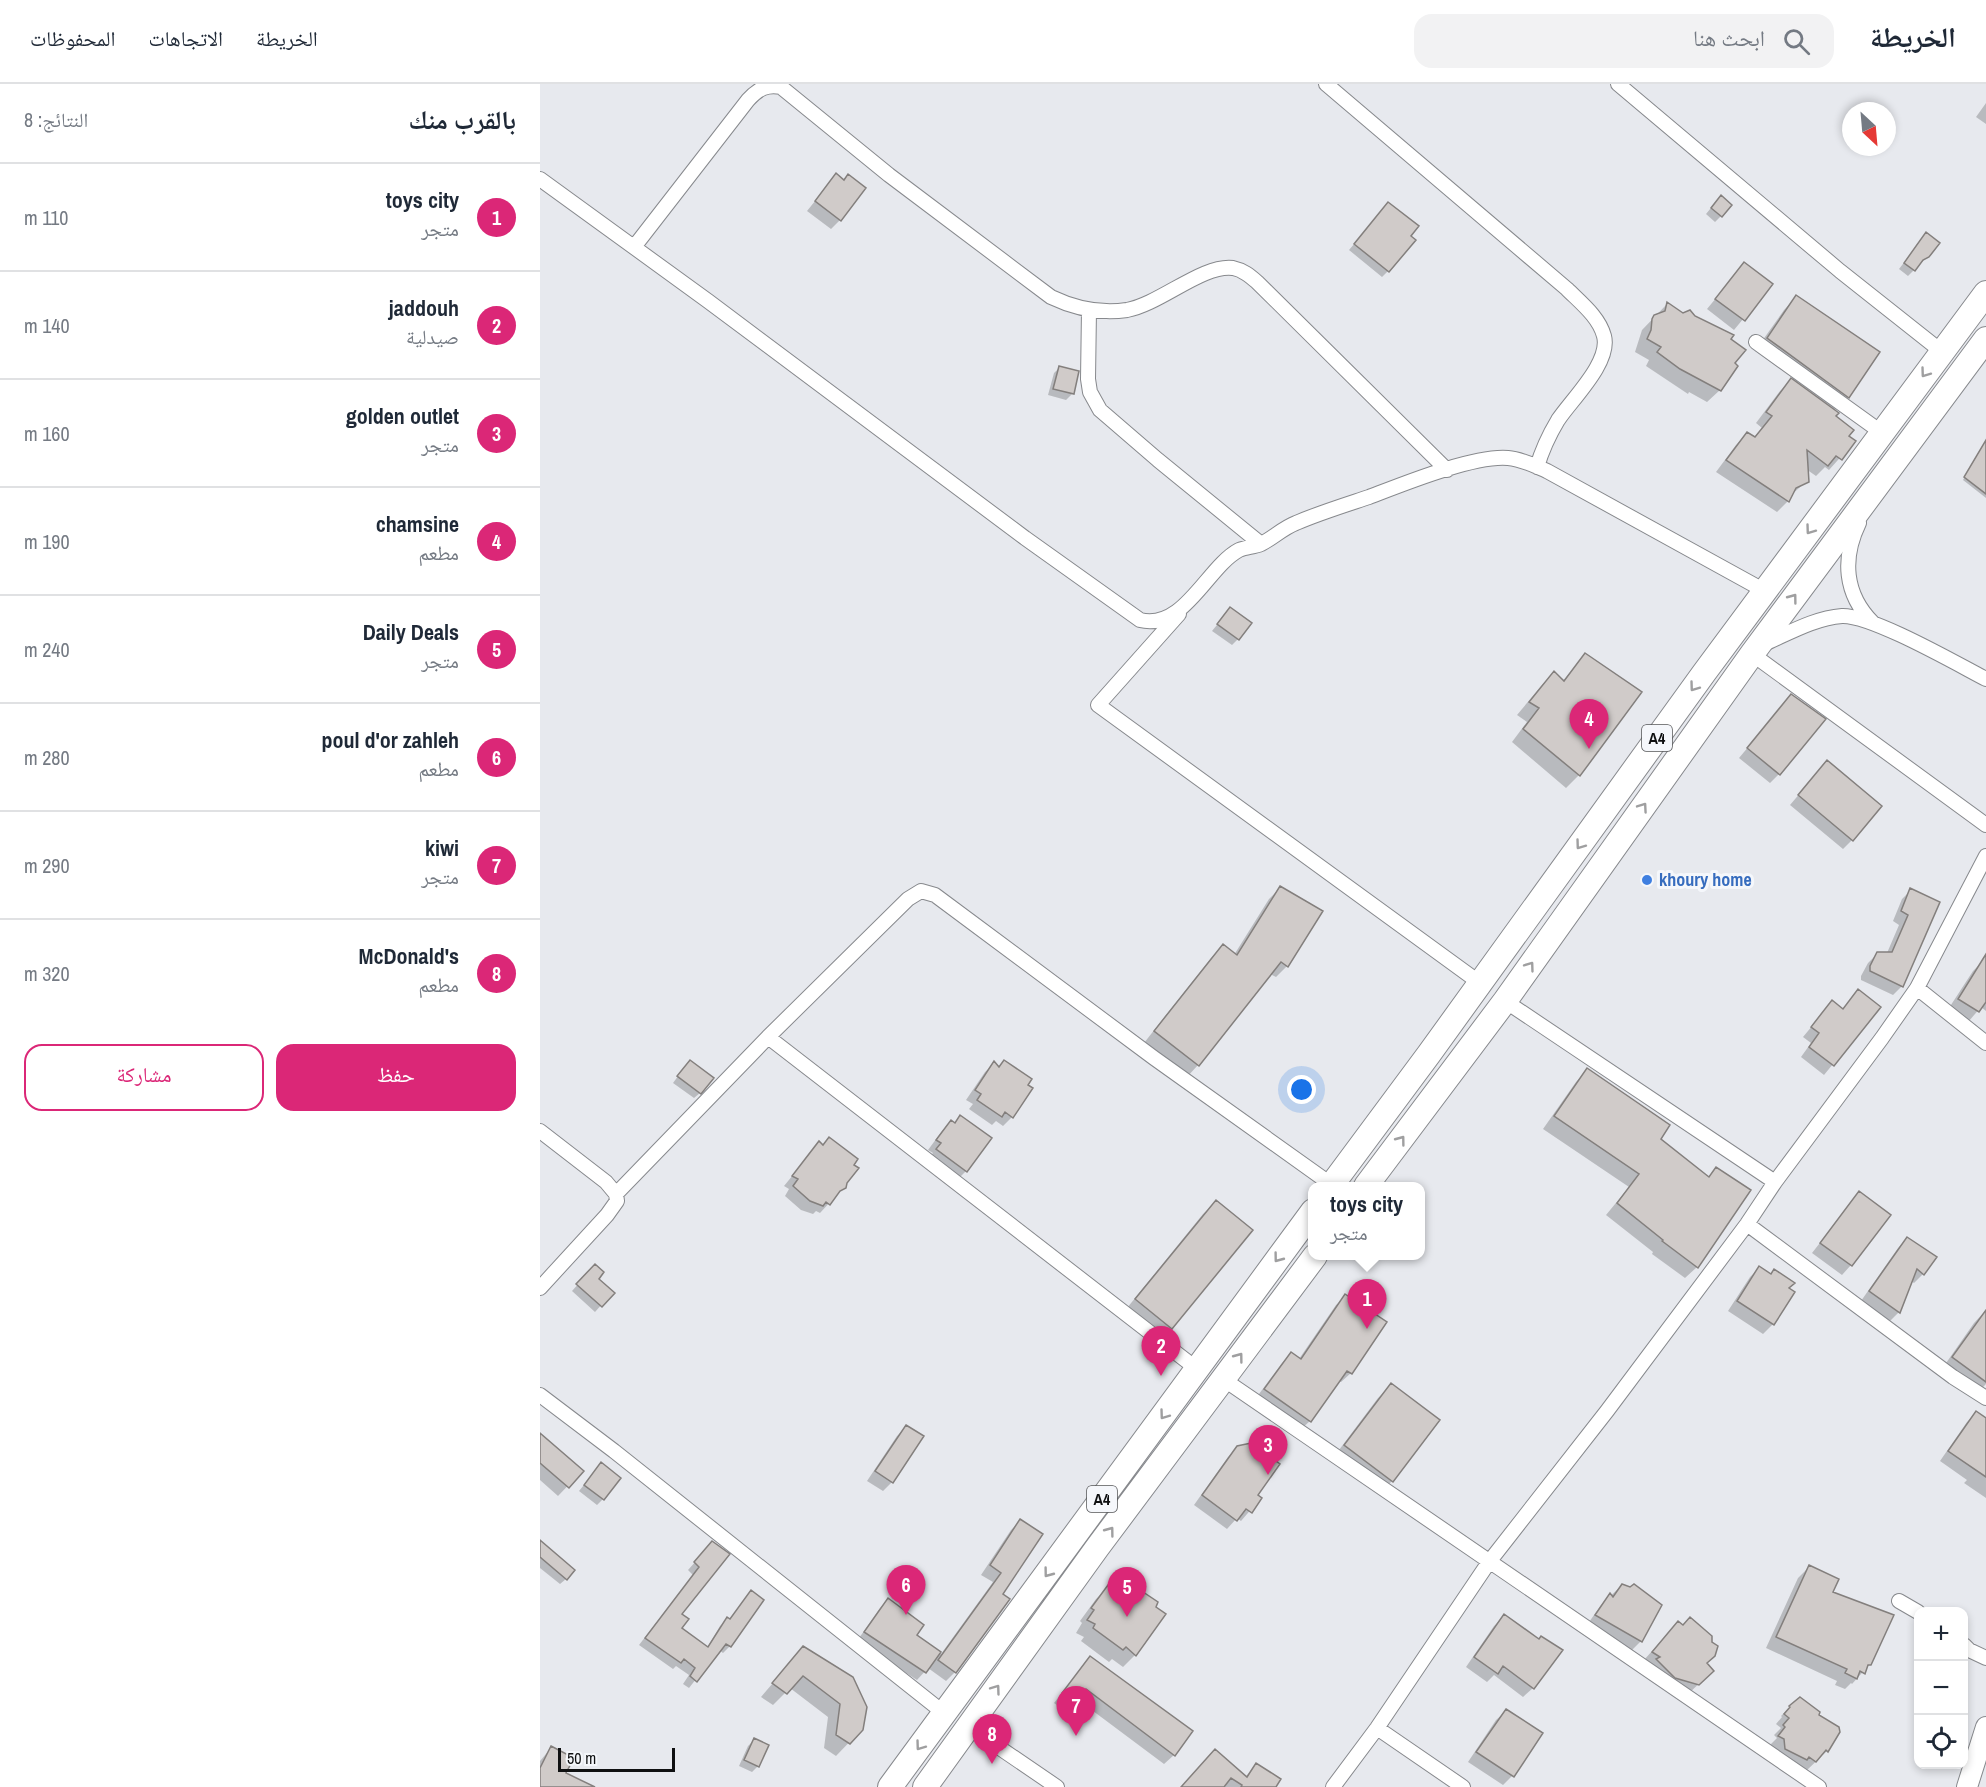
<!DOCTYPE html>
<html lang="ar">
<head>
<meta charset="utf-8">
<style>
	:root { --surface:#fff; --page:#f2f2f3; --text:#1f2937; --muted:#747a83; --line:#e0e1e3; --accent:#db2777 }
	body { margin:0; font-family:"Archivo Narrow","Noto Naskh Arabic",sans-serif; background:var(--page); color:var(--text); direction:rtl }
	.controls { position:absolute; right:18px; bottom:18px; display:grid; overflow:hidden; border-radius:12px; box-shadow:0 3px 9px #0003 }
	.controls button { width:54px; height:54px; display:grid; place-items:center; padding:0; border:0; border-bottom:2px solid var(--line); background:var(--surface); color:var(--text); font:30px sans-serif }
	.compass { position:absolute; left:1302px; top:18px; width:54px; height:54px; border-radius:50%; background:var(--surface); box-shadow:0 3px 9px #0003; rotate:154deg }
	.scale { position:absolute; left:18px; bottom:15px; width:117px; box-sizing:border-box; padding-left:6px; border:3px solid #0f1011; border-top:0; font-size:16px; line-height:21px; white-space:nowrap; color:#0f1011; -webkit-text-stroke:4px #f5f7fb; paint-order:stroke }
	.you { position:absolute; left:762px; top:1006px; width:21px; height:21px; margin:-15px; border:4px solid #fff; border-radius:50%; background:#1a73e8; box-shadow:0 0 0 9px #1a73e833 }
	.badge { display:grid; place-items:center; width:39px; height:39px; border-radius:50%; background:var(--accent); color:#fff; font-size:20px; font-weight:700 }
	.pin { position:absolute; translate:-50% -50px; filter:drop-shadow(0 2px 3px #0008) }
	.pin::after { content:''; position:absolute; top:32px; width:21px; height:18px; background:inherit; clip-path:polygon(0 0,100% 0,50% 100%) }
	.popup { position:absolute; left:768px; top:1098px; width:117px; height:78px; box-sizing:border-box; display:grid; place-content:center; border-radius:12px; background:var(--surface); filter:drop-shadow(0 2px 4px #0005); font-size:20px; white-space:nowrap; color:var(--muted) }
	.popup b { font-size:22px; color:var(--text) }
	.popup::after { content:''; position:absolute; left:50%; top:100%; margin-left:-12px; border:12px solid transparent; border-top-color:var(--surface) }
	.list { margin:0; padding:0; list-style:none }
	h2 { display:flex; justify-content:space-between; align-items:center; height:78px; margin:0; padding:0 24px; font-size:26px }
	h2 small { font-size:20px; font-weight:400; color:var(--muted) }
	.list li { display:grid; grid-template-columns:39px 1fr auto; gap:18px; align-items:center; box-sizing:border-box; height:108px; padding:0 24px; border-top:2px solid var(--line) }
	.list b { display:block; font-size:22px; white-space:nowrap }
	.list p { margin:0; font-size:20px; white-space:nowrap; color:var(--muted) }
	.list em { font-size:20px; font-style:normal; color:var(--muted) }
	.actions { display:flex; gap:12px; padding:18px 24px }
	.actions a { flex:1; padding:14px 0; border:2px solid var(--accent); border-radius:18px; text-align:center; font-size:21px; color:var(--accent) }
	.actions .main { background:var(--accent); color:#fff }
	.icon { flex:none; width:33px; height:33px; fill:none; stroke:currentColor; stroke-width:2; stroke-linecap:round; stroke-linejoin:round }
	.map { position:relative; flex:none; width:1446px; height:1703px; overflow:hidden; direction:ltr }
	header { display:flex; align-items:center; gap:36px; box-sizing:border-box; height:84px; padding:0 30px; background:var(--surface); border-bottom:2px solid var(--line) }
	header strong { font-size:28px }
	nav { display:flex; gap:33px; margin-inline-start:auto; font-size:21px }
	.search { width:420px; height:54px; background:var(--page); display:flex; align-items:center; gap:15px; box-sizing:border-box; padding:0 21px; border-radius:18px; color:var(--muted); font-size:22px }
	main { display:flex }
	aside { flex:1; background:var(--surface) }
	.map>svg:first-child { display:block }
	.shadow { fill:#0003 }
	.building { fill:#d0cbc9; stroke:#837f7d; stroke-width:1.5 }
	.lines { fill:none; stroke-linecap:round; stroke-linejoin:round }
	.street-casing { stroke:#87898d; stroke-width:16 }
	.secondary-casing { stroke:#87898d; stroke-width:22 }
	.highway-casing { stroke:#87898d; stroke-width:26 }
	.street { stroke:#fff; stroke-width:14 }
	.secondary { stroke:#fff; stroke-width:20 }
	.highway { stroke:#fff; stroke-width:24 }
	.oneway { stroke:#9f9fa0 }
	.shop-dot { fill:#3f7fe0; stroke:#f5f7fb; stroke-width:2 }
	.labels { text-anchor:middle; stroke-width:6; stroke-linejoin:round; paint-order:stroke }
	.shield { fill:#f5f7fb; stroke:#545557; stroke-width:1.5 }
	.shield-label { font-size:16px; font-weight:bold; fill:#0f1011 }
	.shop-label { font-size:18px; font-weight:bold; fill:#366cbe; stroke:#f5f7fb; text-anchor:start }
</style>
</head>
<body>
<header>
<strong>الخريطة</strong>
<div class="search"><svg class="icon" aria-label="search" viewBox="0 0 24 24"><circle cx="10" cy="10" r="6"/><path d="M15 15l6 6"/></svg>ابحث هنا</div>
<nav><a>الخريطة</a><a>الاتجاهات</a><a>المحفوظات</a></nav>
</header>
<main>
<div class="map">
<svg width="1446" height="1703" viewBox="0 0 1446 1703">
	<rect width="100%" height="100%" fill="#e7e9ee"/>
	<path class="shadow" d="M1446 19V40L1436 33Z
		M296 91 300 136 291 145 267 127Z
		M1175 119 1181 132 1175 138 1166 130Z
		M843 126 848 187 842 193 809 166Z
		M1386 150 1388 172 1368 192 1359 185Z
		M1204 180 1231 201 1194 246 1167 225Z
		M1256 213 1308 313 1294 327V333L1307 352 1314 358 1289 386 1285 383 1276 392 1266 385 1267 397 1251 411 1248 417 1237 428 1176 388 1196 361 1207 350 1214 354 1222 344 1216 339 1240 307 1253 294 1215 267 1244 226Z
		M1127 220 1189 255 1192 279 1180 306 1167 318 1149 308 1148 310 1106 282 1109 276 1095 268 1102 246Z
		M520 283 537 288 532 310 526 316 508 311 514 289Z
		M1446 356V414L1423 396Z
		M690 525 698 555 692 561 672 547Z
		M1045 571 1100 609 1039 691 1026 704 972 658 987 638 977 631 1001 602 1014 589 1023 597Z
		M1251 612 1239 690 1230 699 1199 674Z
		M1278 688 1312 756 1303 765 1250 721Z
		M740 804 747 882 736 893 730 890 658 981 647 993 604 959 671 874 683 862 694 871 729 815Z
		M1371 806 1362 902 1353 911 1321 896V892L1328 879 1337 870 1347 869 1359 841 1353 837 1362 815Z
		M1443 877 1446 879V927L1441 923 1429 937 1409 924 1433 887Z
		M1309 917 1339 924 1284 991 1261 973 1271 959 1263 953 1292 918 1302 926Z
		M454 980 472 1033 463 1042 456 1037 452 1041 429 1025 433 1020 426 1016 445 988Z
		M144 984 160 1009 154 1014 133 999Z
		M1047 986 1119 1055 1167 1094 1176 1085 1157 1183 1145 1194 1112 1170 1113 1168 1066 1131 1089 1103 1003 1045 1036 998Z
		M420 1033 426 1087 417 1096 388 1075 393 1069 388 1066 402 1047 411 1038 414 1040Z
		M279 1059 305 1098 304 1103 280 1129 276 1127 273 1130 261 1126 245 1112 249 1105 244 1102Z
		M1319 1109 1349 1131 1311 1181 1302 1191 1272 1169Z
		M676 1118 711 1146 631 1244 618 1257 583 1229 663 1130Z
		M1367 1154 1383 1190 1374 1199 1371 1197 1359 1228 1350 1237 1321 1217 1358 1164Z
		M1219 1184 1253 1209 1233 1240 1223 1250 1188 1227 1210 1193Z
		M49 1188 72 1209 55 1228 32 1207Z
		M806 1212 811 1289 801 1298 798 1296 770 1337 760 1346 716 1314 742 1279 751 1270 759 1275 796 1221Z
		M1446 1226V1300L1439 1307 1404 1282 1434 1239Z
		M851 1301 852 1397 840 1409 793 1374 838 1314Z
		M1436 1329 1446 1336V1414L1424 1399 1427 1396 1400 1377 1427 1338Z
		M366 1343 352 1398 343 1407 327 1397 357 1352Z
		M0 1356 42 1387 18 1412 0 1396Z
		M698 1363 716 1412 720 1415 701 1437 697 1434 687 1445 654 1421 688 1373Z
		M61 1380 63 1415 57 1421 39 1407Z
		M480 1437 461 1510 415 1588 406 1597 388 1584 377 1596 317 1557 340 1524 348 1516 375 1551 401 1570 453 1498 441 1491 471 1446Z
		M0 1458 26 1495 20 1500 0 1484Z
		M172 1459 140 1530V1544L167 1564 180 1542 188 1535 189 1536 211 1508 190 1562 183 1569 179 1566 149 1604 143 1600 149 1591 136 1582 133 1585 99 1561 153 1491 148 1486Z
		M1269 1483 1291 1508 1330 1580 1312 1600 1311 1599 1305 1605 1295 1601 1297 1597 1226 1564 1258 1494Z
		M576 1496 586 1502 595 1571 583 1583 572 1575 569 1578 541 1557 544 1553 536 1549 542 1539 540 1537 556 1515Z
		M1082 1501 1120 1521 1101 1557 1091 1567 1047 1541 1061 1521Z
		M964 1532 993 1604 983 1613 954 1591 947 1598 926 1583 954 1542Z
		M1129 1548 1165 1580 1163 1596 1148 1610 1104 1576Z
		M263 1564 322 1645 296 1672 284 1664 288 1633 250 1604 233 1621 221 1613Z
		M550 1574 634 1671 624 1680 537 1615 525 1627 514 1619Z
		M1250 1623 1277 1631 1287 1667 1266 1687 1236 1675 1235 1664 1230 1661 1237 1654 1234 1651 1241 1644 1236 1640 1242 1633 1241 1632Z
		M966 1627 972 1692 963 1701 928 1678 956 1636Z
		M214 1656 218 1682 212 1688 199 1682 208 1662Z
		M11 1664 24 1690 47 1703H0V1677Z
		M665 1677 705 1693 717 1681 734 1703H642Z"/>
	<path class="building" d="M296 89 304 96 308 90 326 104 301 137 275 117Z
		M1181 111 1192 121 1182 133 1171 124Z
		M848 118 879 142 871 152 876 156 849 188 814 160Z
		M1386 148 1400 159 1389 173 1383 176 1375 187 1364 179Z
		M1204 178 1233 200 1205 237 1175 215Z
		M1256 211 1340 268 1309 314 1227 254Z
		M1127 218 1143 229 1150 226 1155 232 1194 251 1191 255 1206 266 1195 279 1198 282 1181 307 1140 285 1117 268 1121 263 1107 255 1111 246 1112 235 1114 231 1125 227Z
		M519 282 539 287 534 310 513 305Z
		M1251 294 1299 329 1296 332 1314 346 1309 352 1316 357 1302 376 1296 372 1288 382 1267 366 1269 398 1256 404 1249 418 1186 376 1207 348 1215 353 1232 332 1226 328Z
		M1446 356V410L1424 393Z
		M690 523 712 539 699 556 677 540Z
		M1045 569 1102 608 1040 692 983 645 999 624 989 618 1014 587 1024 597Z
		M1251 610 1286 635 1240 691 1207 664Z
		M1287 676 1342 722 1313 757 1258 711Z
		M740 802 783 827 748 883 741 878 659 982 614 947 683 860 697 871Z
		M1370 804 1400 818 1363 903 1330 887V882L1337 868H1352L1368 831 1361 827Z
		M1446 870V918L1439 928 1418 915Z
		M1318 905 1341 923 1294 982 1269 963 1279 949 1271 943 1292 916 1303 925Z
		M150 976 174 994 161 1010 137 992Z
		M464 976 492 995 488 1001 493 1004 473 1034 465 1028 462 1033 437 1016 441 1010 435 1006 454 977 459 983Z
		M1047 984 1130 1041 1121 1055 1169 1093 1176 1083 1211 1106 1158 1184 1122 1157 1123 1156 1077 1119 1099 1090 1014 1032Z
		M420 1031 452 1054 427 1088 396 1065 401 1059 396 1056 411 1036 415 1039Z
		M289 1053 318 1075 314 1081 319 1084 307 1099 306 1104 300 1107 290 1121 286 1118 283 1122 270 1117 253 1102 258 1095 252 1092 279 1057 283 1061Z
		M1319 1107 1351 1131 1312 1182 1280 1159Z
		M676 1116 713 1146 632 1245 595 1215Z
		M1367 1153 1397 1173 1384 1191 1377 1185 1360 1229 1329 1207Z
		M55 1180 64 1188 59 1195 75 1209 62 1223 36 1200Z
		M1219 1182 1231 1190 1234 1185 1255 1199 1249 1204 1255 1208 1234 1241 1197 1217Z
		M805 1210 847 1238 812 1290 807 1287 771 1338 724 1305 751 1268 761 1275Z
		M1446 1226V1298L1412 1273Z
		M851 1299 900 1336 853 1398 804 1361Z
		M1436 1327 1446 1334V1393L1408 1367Z
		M366 1341 384 1352 353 1399 335 1387Z
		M0 1349 44 1387 29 1404 0 1379Z
		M711 1359 740 1380 718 1411 722 1414 712 1429 706 1425 697 1437 662 1411 697 1362Z
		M61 1378 81 1394 64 1416 44 1401Z
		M480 1435 503 1450 463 1510 470 1515 416 1589 398 1576 461 1489 450 1481Z
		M0 1456 35 1486 27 1496 0 1473Z
		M172 1457 190 1470 142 1530 149 1535 142 1544 168 1563 187 1533 190 1535 211 1506 224 1516 191 1563 186 1560 157 1598 150 1592 155 1584 144 1575 141 1579 105 1554 159 1483 154 1478Z
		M1269 1481 1299 1495 1293 1508 1354 1531 1331 1581H1328L1325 1590 1320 1587 1317 1595 1305 1589 1307 1585 1236 1553Z
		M576 1494 586 1500 588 1498 618 1518 616 1523 626 1530 596 1572 586 1563 583 1566 553 1544 555 1540 547 1536 554 1526 551 1524 568 1501 570 1502Z
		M1082 1500 1090 1503 1094 1500 1122 1521 1102 1558 1055 1531 1070 1509 1073 1513Z
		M348 1514 384 1541 377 1551 401 1568 386 1589 324 1548Z
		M964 1530 999 1555 1001 1552 1023 1566 994 1605 963 1582 958 1590 934 1573Z
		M1150 1533 1172 1552V1558L1178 1562 1175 1572 1167 1579 1174 1587 1159 1601 1135 1594 1116 1575 1120 1573 1112 1568 1138 1537 1143 1541Z
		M263 1562 313 1593 327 1623 323 1646 310 1660 296 1651 300 1620 263 1592 247 1610 232 1599Z
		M550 1572 653 1647 635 1672 546 1605 535 1619 522 1609Z
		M1260 1613 1280 1628 1279 1631 1299 1643 1300 1648 1288 1668 1286 1666 1276 1678 1269 1673 1267 1676 1245 1665 1244 1655 1238 1652 1245 1643 1243 1641 1249 1634 1244 1630 1250 1623 1249 1622Z
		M966 1625 1003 1649 974 1693 936 1668Z
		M214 1654 229 1661 219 1683 204 1676Z
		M11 1662 34 1674 26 1689 55 1703H0V1684Z
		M675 1665 707 1693 716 1679 741 1695 736 1703H701L702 1701 691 1694 684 1703H641Z"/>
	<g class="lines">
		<g class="street-casing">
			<path id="street" d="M786 0 1027 205C1041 219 1059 233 1064 252 1071 278 1032 315 1018 336 1009 351 1002 366 997 383
				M1078 0 1300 187 1401 267
				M0 95 168 217 485 454 600 536C644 547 667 483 699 466 706 463 714 463 721 460 733 454 743 444 756 439 779 429 805 421 829 413 863 400 934 371 968 374 982 375 995 382 1007 387L1225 507
				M94 163 208 16C218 5 227 0 241 3L349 91 511 213C534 224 560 230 587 226 620 220 663 180 693 184 703 186 710 192 717 198L907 386
				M549 226 548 295 550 308 560 326 618 376 721 460
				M1216 258 1341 348
				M1319 439C1302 474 1304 510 1333 539
				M639 530 558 621 940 899
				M1224 560C1249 549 1275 534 1302 532 1332 531 1417 580 1446 595
				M1212 570 1446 741
				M1377 904 1446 959
				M965 917 1235 1098
				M228 953 657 1285
				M0 1047 66 1098 76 1110 77 1117 67 1131 0 1204
				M76 1110 228 953 368 815 381 807 395 811 614 974 792 1101
				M1207 1140 1413 1293 1446 1314
				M683 1295 1279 1703
				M0 1311 74 1367 404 1629
				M1359 1517 1378 1528
				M1424 1561 1429 1566 1446 1574
				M429 1643 517 1703
				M837 1644 923 1703
				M793 1703 837 1644 949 1478 1067 1327 1207 1140 1235 1098 1342 954 1377 904 1446 772"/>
		</g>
		<g class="secondary-casing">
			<path id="secondary" d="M1427 1703 1446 1643"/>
		</g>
		<g class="highway-casing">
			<path id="highway" d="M791 1102 889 970 1164 589 1446 209
				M826 1102 965 917 1212 570 1446 255
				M350 1703 773 1127
				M385 1703 557 1464 775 1172"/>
		</g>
		<use href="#street" class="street"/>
		<use href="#secondary" class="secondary"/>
		<use href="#highway" class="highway"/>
	</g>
	<defs><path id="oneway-chevron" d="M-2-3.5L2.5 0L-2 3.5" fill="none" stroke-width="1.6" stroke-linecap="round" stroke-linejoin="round" transform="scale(1.5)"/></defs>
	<g class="oneway">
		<use href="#oneway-chevron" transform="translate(1385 289) rotate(126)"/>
		<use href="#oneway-chevron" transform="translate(1270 446) rotate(126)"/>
		<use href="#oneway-chevron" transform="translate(1253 514) rotate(-53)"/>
		<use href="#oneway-chevron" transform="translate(1154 603) rotate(126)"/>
		<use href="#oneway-chevron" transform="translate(1103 723) rotate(-55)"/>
		<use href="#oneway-chevron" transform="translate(1040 761) rotate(126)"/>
		<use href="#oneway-chevron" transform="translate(990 882) rotate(-54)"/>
		<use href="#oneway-chevron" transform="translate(861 1056) rotate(-53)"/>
		<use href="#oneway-chevron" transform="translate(738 1174) rotate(127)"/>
		<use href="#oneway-chevron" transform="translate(699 1273) rotate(-53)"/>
		<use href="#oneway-chevron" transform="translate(624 1331) rotate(126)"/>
		<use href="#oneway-chevron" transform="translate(570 1447) rotate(-53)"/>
		<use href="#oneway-chevron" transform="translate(508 1489) rotate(127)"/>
		<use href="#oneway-chevron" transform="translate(456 1605) rotate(-54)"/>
		<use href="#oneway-chevron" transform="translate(380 1662) rotate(126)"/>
	</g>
	<circle class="shop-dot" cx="1107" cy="796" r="6"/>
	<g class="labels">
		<g class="shield">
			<rect x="1102" y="641" width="30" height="26" rx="4.5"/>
			<rect x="547" y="1402" width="30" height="26" rx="4.5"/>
		</g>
		<g class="shield-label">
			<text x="1117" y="660">A4</text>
			<text x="562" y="1421">A4</text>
		</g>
		<g class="shop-label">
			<text x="1119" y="802">khoury home</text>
		</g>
	</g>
</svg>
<div class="controls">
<button>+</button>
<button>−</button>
<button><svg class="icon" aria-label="locate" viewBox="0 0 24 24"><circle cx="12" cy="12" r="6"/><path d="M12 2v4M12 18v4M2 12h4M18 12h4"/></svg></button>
</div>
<svg class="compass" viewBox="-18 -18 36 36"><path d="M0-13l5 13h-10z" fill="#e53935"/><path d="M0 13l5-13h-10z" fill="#747a83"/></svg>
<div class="scale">50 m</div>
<div class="you"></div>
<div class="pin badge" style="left:827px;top:1245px">1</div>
<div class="popup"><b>toys city</b>متجر</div>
<div class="pin badge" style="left:621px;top:1292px">2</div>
<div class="pin badge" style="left:728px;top:1391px">3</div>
<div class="pin badge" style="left:1049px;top:665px">4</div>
<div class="pin badge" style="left:587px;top:1533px">5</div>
<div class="pin badge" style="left:366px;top:1531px">6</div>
<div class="pin badge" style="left:536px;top:1652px">7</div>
<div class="pin badge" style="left:452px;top:1680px">8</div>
</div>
<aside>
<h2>بالقرب منك<small>النتائج: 8</small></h2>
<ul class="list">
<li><span class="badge">1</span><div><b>toys city</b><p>متجر</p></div><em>110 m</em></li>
<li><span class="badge">2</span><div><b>jaddouh</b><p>صيدلية</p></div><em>140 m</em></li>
<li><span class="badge">3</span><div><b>golden outlet</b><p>متجر</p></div><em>160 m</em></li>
<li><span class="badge">4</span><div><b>chamsine</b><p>مطعم</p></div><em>190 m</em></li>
<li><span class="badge">5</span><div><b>Daily Deals</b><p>متجر</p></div><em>240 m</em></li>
<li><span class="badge">6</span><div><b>poul d'or zahleh</b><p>مطعم</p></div><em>280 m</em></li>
<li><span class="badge">7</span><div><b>kiwi</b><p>متجر</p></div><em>290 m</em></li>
<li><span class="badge">8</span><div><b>McDonald's</b><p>مطعم</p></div><em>320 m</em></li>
</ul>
<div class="actions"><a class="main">حفظ</a><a>مشاركة</a></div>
</aside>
</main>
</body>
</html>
